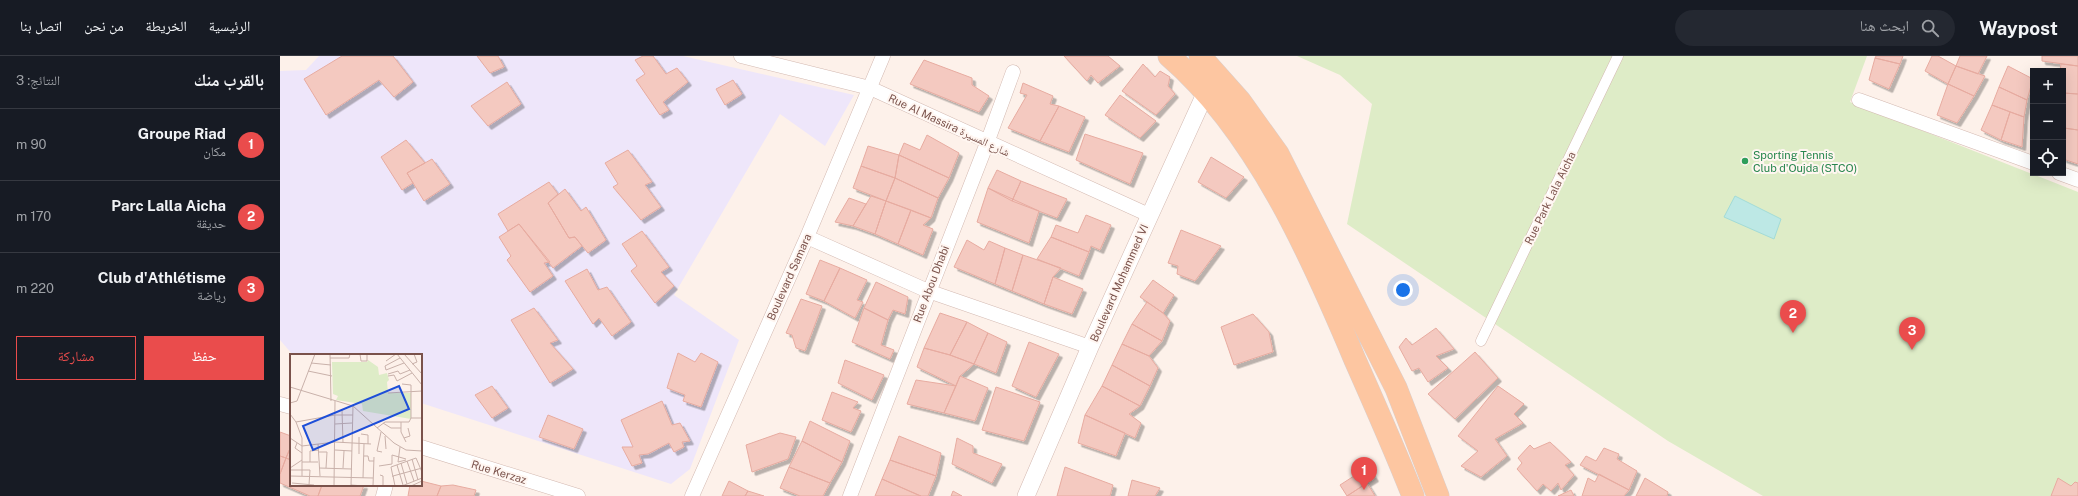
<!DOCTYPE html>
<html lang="ar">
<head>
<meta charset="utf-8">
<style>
	:root { --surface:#171b24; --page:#242831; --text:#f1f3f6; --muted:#9ea1a6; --line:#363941; --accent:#ea4c4c }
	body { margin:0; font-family:"Public Sans","Noto Naskh Arabic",sans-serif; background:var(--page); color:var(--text); direction:rtl }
	.controls { position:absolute; right:12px; top:12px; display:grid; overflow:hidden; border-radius:0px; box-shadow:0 4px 16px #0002 }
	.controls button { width:36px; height:36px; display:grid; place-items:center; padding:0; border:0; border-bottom:1px solid var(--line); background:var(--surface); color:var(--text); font:20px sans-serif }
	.you { position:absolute; left:1123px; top:234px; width:14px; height:14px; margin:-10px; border:3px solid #fff; border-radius:50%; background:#1a73e8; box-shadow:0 0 0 6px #1a73e833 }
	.badge { display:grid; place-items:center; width:26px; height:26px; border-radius:50%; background:var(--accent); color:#fff; font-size:13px; font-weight:700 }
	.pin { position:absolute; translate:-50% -33px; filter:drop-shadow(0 1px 2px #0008) }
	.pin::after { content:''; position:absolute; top:21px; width:14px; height:12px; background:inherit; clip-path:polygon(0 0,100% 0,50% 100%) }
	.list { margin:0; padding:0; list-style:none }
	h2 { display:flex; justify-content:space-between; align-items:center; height:52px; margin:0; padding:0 16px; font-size:17px }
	h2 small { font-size:13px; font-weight:400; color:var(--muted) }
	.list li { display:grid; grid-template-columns:26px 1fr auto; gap:12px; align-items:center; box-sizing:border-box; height:72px; padding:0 16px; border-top:1px solid var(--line) }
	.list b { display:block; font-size:15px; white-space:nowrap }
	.list p { margin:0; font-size:13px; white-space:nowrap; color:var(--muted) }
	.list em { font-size:13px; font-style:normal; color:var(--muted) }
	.actions { display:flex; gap:8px; padding:12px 16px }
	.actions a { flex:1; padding:9px 0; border:1px solid var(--accent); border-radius:0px; text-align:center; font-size:14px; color:var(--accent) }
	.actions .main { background:var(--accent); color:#fff }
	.icon { flex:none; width:22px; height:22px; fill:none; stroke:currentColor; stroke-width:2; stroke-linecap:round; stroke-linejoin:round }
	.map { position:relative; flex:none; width:1798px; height:440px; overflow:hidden; direction:ltr }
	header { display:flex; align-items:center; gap:24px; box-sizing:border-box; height:56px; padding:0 20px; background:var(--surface); border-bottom:1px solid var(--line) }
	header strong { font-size:19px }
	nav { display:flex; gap:22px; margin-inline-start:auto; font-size:14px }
	.search { width:280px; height:36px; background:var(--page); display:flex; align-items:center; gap:10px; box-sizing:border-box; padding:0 14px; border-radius:22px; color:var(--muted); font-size:15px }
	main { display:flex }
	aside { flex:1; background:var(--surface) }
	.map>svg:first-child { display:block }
	.education { fill:#eee6fa }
	.green { fill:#deecc7 }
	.water { fill:#bde8e5; stroke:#a2dbd7 }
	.building { fill:#f4c9c0; stroke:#e7aba0; filter:url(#shadow) }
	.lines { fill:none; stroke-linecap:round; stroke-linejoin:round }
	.pedestrian-casing { stroke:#d3b9b1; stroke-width:11 }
	.minor-casing { stroke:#d3b9b1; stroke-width:15 }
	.tertiary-casing { stroke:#d3b9b1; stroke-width:18 }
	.primary-casing { stroke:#dacfcd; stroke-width:23 }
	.pedestrian { stroke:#fff; stroke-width:10 }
	.minor { stroke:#fff; stroke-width:14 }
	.tertiary { stroke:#fff; stroke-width:17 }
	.primary { stroke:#fdc6a1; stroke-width:22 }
	.leisure-dot { fill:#2e9e5b; stroke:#fff6f1; stroke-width:1.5 }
	.labels { text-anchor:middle; stroke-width:4; stroke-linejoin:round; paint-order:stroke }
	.street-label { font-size:11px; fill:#7a524b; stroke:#fff6f1 }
	.leisure-label { font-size:11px; fill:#27864d; stroke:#fff6f1; text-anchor:start }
	.inset-road { fill:none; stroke:#c9b1aa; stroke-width:1 }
	.view { fill:#1d4ed8; fill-opacity:0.15; stroke:#1d4ed8; stroke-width:2 }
	.inset-edge { fill:none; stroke:#7a524b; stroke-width:2 }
</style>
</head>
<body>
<header>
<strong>Waypost</strong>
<div class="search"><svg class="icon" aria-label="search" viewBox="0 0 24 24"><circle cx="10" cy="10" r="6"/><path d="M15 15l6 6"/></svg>ابحث هنا</div>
<nav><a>الرئيسية</a><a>الخريطة</a><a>من نحن</a><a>اتصل بنا</a></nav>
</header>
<main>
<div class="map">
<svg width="1798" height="440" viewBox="0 0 1798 440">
	<defs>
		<filter id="shadow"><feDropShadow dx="3.5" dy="3.5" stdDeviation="0" flood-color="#0004"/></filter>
	</defs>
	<rect width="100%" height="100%" fill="#fdf1ea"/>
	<path class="education" d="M39 0H403L574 39 545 90 500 58 394 239 459 284 410 413 391 428 141 347V299H13L0 284V15L26 14Z"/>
	<path class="green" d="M1017 0H1587L1570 46 1798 136V440H1483L1388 385 1067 168 1092 48 1060 19Z"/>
	<path class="water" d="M1455 140 1501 163 1494 183 1444 161Z"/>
	<path class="building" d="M62 0H113L133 26 114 41 99 24 46 59 24 23Z
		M197 0H218L224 11 210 17Z
		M363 0H373L386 18 397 12 408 26 383 46 389 54 380 59 356 24 365 18 355 4Z
		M784 0H828L840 10 818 27 811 19 807 25Z
		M1596 0H1623L1620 8 1595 2Z
		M1652 0H1658L1676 10 1668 28 1645 15Z
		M1680 0H1707L1698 18 1676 10Z
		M1762 0H1798V10L1762 5Z
		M1595 2 1620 8 1609 33 1589 24Z
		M644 4 692 22V29L709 40 699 56 630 28Z
		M863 8 875 21 880 15 890 21 888 30 895 38 876 59 842 35Z
		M1781 8 1798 10V38L1783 37V15H1780Z
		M1676 10 1705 20 1694 40 1668 28Z
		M1728 10 1753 23 1747 44 1719 31Z
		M453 24 462 38 445 49 436 33Z
		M227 26 241 48 208 70 191 50Z
		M743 27 773 40 770 48 779 50 760 85 728 72 747 39 740 37Z
		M1668 28 1694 40 1677 67 1657 59Z
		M1719 31 1747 44 1744 61 1712 49Z
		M1783 37 1798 38V74L1784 72Z
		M840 39 876 65 860 82 825 59Z
		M1712 49 1730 56 1721 84 1701 74Z
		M779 50 805 61 789 96 760 85Z
		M1730 56 1744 61 1742 91 1721 84Z
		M1784 72 1798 74V108L1783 103Z
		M805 78 863 97 850 128 796 104Z
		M647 79 679 97 669 122 619 99 624 87 640 94Z
		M126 84 145 107 127 117 133 127 122 134 101 101Z
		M588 90 619 99 615 122 581 110Z
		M348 94 372 126 365 129 381 151 361 164 333 131 338 128 325 107Z
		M619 99 669 122 658 142 615 122Z
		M931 101 964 121 946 142 918 126Z
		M152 103 170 128 144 145 127 117Z
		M581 110 615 122 606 145 573 132Z
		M717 114 741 125 732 145 708 132Z
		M615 122 658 142 651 162 606 145Z
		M741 125 787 143 777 162 732 145Z
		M269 126 278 138 268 147 289 182 295 181 302 190 273 212 239 168 228 175 218 158Z
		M708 132 759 155 749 187 697 166Z
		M285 133 301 155 306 151 326 184 308 197 295 181 289 182 268 147Z
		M591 140 606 145 595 178 573 170Z
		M569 142 586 148 573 170 555 166Z
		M606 145 631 154 618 188 595 178Z
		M631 154 651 162 643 169 653 173 643 199 618 188Z
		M806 159 831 169 820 194 811 190 809 196 771 181 776 169 798 177Z
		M239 168 270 206 264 207 273 220 250 236 227 204 231 200 219 181Z
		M901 174 941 190 915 225 897 218 898 210 888 207Z
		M362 175 389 211 381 216 394 230 375 247 351 215 357 210 342 188Z
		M771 181 809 196 799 220 757 203Z
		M687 184 704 194 709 185 725 192 715 228 674 211Z
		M725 192 743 199 732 235 715 228Z
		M743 199 781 212 773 221 764 248 732 235Z
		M540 204 560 212 544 245 526 238Z
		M560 212 587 224 577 244 583 246 575 262 544 245Z
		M307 213 318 234 327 231 351 266 332 280 319 262 313 268 285 225Z
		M773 221 803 233 792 258 764 248Z
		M873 224 894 239 883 257 860 241Z
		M596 226 628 241 625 258 613 254 608 264 584 252Z
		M521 243 542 250 525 295 516 292 512 279 506 277Z
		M867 246 883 257 890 265 882 285 852 268Z
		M254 252 278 284 270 287 293 313 270 327 231 264Z
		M584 252 608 264 601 289 614 294 610 303 572 286Z
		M660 257 687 266 670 299 644 292Z
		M973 258 989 276 993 296 954 309 941 271Z
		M687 266 708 277 694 308 670 299Z
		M852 268 882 285 869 300 842 288Z
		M1156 272 1174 293 1156 300 1168 312 1148 326 1139 312 1132 315 1119 291 1126 282 1132 289Z
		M708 277 727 286 716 317 694 308Z
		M749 286 779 298 756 341 732 330Z
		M842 288 869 300 878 312 870 330 832 309Z
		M644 292 670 299 694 308 680 320 676 330 637 311Z
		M1195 296 1218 322 1175 363 1148 338Z
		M398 297 415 306 421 297 438 306 421 351 403 345 405 339 387 332Z
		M565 304 604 319 592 344 558 327Z
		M832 309 870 330 860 350 822 330Z
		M680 320 708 332 695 365 664 357Z
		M636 324 676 330 664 357 627 348Z
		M212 330 228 352 212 362 195 339Z
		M822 330 860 350 849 358 861 367 855 382 805 359Z
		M1218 330 1244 348 1234 358 1243 367 1215 383 1227 400 1201 421 1181 410 1198 395 1178 380Z
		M716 331 760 346 744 385 702 374Z
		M552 336 578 346 573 352 581 355 571 376 542 364Z
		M382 345 392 369 400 367 410 385 402 386 404 391 394 396 389 387 368 398 359 399 362 407 352 410 342 391H353L341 364Z
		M268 359 303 373 294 393 259 381Z
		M805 359 845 377 836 400 798 387Z
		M530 365 570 385 562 406 522 385Z
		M0 376 11 380V390L6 402 0 400Z
		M500 377 516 381 508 403 472 416 466 389Z
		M619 380 661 397 656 420 610 404Z
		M677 382 693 390V397L722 408 712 427 672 408Z
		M522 385 562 406 550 427 509 411Z
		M1270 386 1291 406 1285 409 1294 419 1281 434 1278 427 1271 435 1263 428 1257 435 1237 413 1242 407 1238 402 1250 389 1254 393Z
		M11 390V404L6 402Z
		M1324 392 1339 398 1337 403 1357 415 1349 434 1300 409 1306 400 1316 405Z
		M0 400 6 402 0 418Z
		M6 402 11 404V429H42L38 440H30L0 427V418Z
		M610 404 656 420 648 440H641L602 423Z
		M509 411 550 427 543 440H520L500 432Z
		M785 411 833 429 830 440H777Z
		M1088 411 1095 422 1067 440 1060 429Z
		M1319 418 1349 434 1344 440H1302L1308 422 1315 426Z
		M1365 422 1388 436 1387 440H1356Z
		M1778 422 1791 430 1795 426 1798 427V440H1771Z
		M602 423 638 439 641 440H595Z
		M852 424 880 432 875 440H848Z
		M141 425 161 430 157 440H128L130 429H141Z
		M449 425 468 435 465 440H442Z
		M1087 427 1095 440H1067Z
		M42 429H84L80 440H38Z
		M173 429 196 434 194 440H157L161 430Z
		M1291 434 1294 440H1278Z
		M468 435 484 440H465Z
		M673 435 682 440H671Z"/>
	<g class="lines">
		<g class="pedestrian-casing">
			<path id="pedestrian" d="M1201 285 1338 0"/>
		</g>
		<g class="minor-casing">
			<path id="minor" d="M461 0 590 32 869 159
				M1579 44 1753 107
				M1779 117 1798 124
				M527 181 648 235 810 291
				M0 348 11 351
				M141 391 298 440
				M103 440 106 429
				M412 440 527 181 603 0
				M570 440 707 87 733 16"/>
		</g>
		<g class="tertiary-casing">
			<path id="tertiary" d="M746 440 810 291 930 27"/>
		</g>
		<g class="primary-casing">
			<path id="primary" d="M889 0C976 75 1031 199 1075 304 1095 349 1115 394 1133 440
				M920 0 960 45 998 98 1116 332 1158 440"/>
		</g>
		<use href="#pedestrian" class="pedestrian"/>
		<use href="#minor" class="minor"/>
		<use href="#tertiary" class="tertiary"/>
		<use href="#primary" class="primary"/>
	</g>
	<circle class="leisure-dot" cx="1465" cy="105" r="4"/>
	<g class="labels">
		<g class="street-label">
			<text transform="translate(669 69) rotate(25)" y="4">Rue Al Massira شارع المسيرة</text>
			<text transform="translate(1270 142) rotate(-64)" y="4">Rue Park Lala Aicha</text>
			<text transform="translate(509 221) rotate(-66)" y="4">Boulevard Samara</text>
			<text transform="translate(839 227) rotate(-66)" y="4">Boulevard Mohammed VI</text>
			<text transform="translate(651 228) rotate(-69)" y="4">Rue Abou Dhabi</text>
			<text transform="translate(219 416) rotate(17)" y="4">Rue Kerzaz</text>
		</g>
		<g class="leisure-label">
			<text x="1473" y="103">Sporting Tennis<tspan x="1473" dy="13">Club d'Oujda (STCO)</tspan></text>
		</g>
	</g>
	<g transform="translate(10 298)">
		<rect width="132" height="132" fill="#fdf1ea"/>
		<path d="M78 6 88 13 89 21 97 19 99 26 97 28 98 39H121V65L73 57 72 50 46 46 48 42 43 40 42 8H77Z" fill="#deecc7"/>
		<path class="inset-road" d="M40 0 41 47M70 0 71 7H77V0M107 0 132 31M114 0 132 20M40 4H59L60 0M110 4 95 12 96 16 114 9M96 7 106 0M21 9 41 11M122 10 127 8 124 0M18 17 42 22M98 20 108 17 110 20 120 16M98 22 104 21 107 27 122 19M112 30 121 31V64M0 33 63 52 104 89 116 96 132 97M98 39 132 37M0 49 7 47 25 0M52 56 53 89M0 60 6 68 12 84V122M6 68 45 61H63M111 68V78L116 88M93 69 101 74H111M45 70 62 69M87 74 95 68H119L121 64H132M91 78 87 97 92 98M71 80 78 81V90M95 82 96 95M0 84 12 92M114 84 120 82 118 74M7 89 5 94 12 99M28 90 30 122M12 92 45 88 81 90M110 93 108 108 116 106M45 96 62 97M29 98H37L36 114M69 100V83M74 102H78L79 107H84M122 105 128 126M117 107 124 127M12 108H28M20 108V97L29 96M111 109 117 130M107 111 113 131M89 112 102 110V101L116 105M0 114 12 106M29 114 62 115M53 114 54 97M0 116H20L19 131M90 121 93 122V132M0 122 83 124M103 123 101 113 126 104 132 118M73 124 74 90M2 129 24 131M61 131 74 132M44 132 45 47M61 132 63 52M83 132 84 103M105 132 103 122 132 114M112 132 132 124M121 132 132 127"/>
		<path class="view" d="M109 32 119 55 23 96 13 72Z"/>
		<rect width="132" height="132" class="inset-edge"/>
	</g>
</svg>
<div class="controls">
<button>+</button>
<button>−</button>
<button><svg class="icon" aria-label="locate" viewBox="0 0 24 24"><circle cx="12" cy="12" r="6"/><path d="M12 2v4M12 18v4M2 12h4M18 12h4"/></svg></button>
</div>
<div class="you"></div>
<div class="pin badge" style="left:1084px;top:434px">1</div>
<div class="pin badge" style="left:1513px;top:277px">2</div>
<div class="pin badge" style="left:1632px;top:294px">3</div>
</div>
<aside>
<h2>بالقرب منك<small>النتائج: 3</small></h2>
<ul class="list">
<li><span class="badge">1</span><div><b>Groupe Riad</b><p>مكان</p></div><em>90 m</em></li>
<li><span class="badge">2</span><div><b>Parc Lalla Aicha</b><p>حديقة</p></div><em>170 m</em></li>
<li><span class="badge">3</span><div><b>Club d'Athlétisme</b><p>رياضة</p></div><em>220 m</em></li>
</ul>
<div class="actions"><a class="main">حفظ</a><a>مشاركة</a></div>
</aside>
</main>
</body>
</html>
